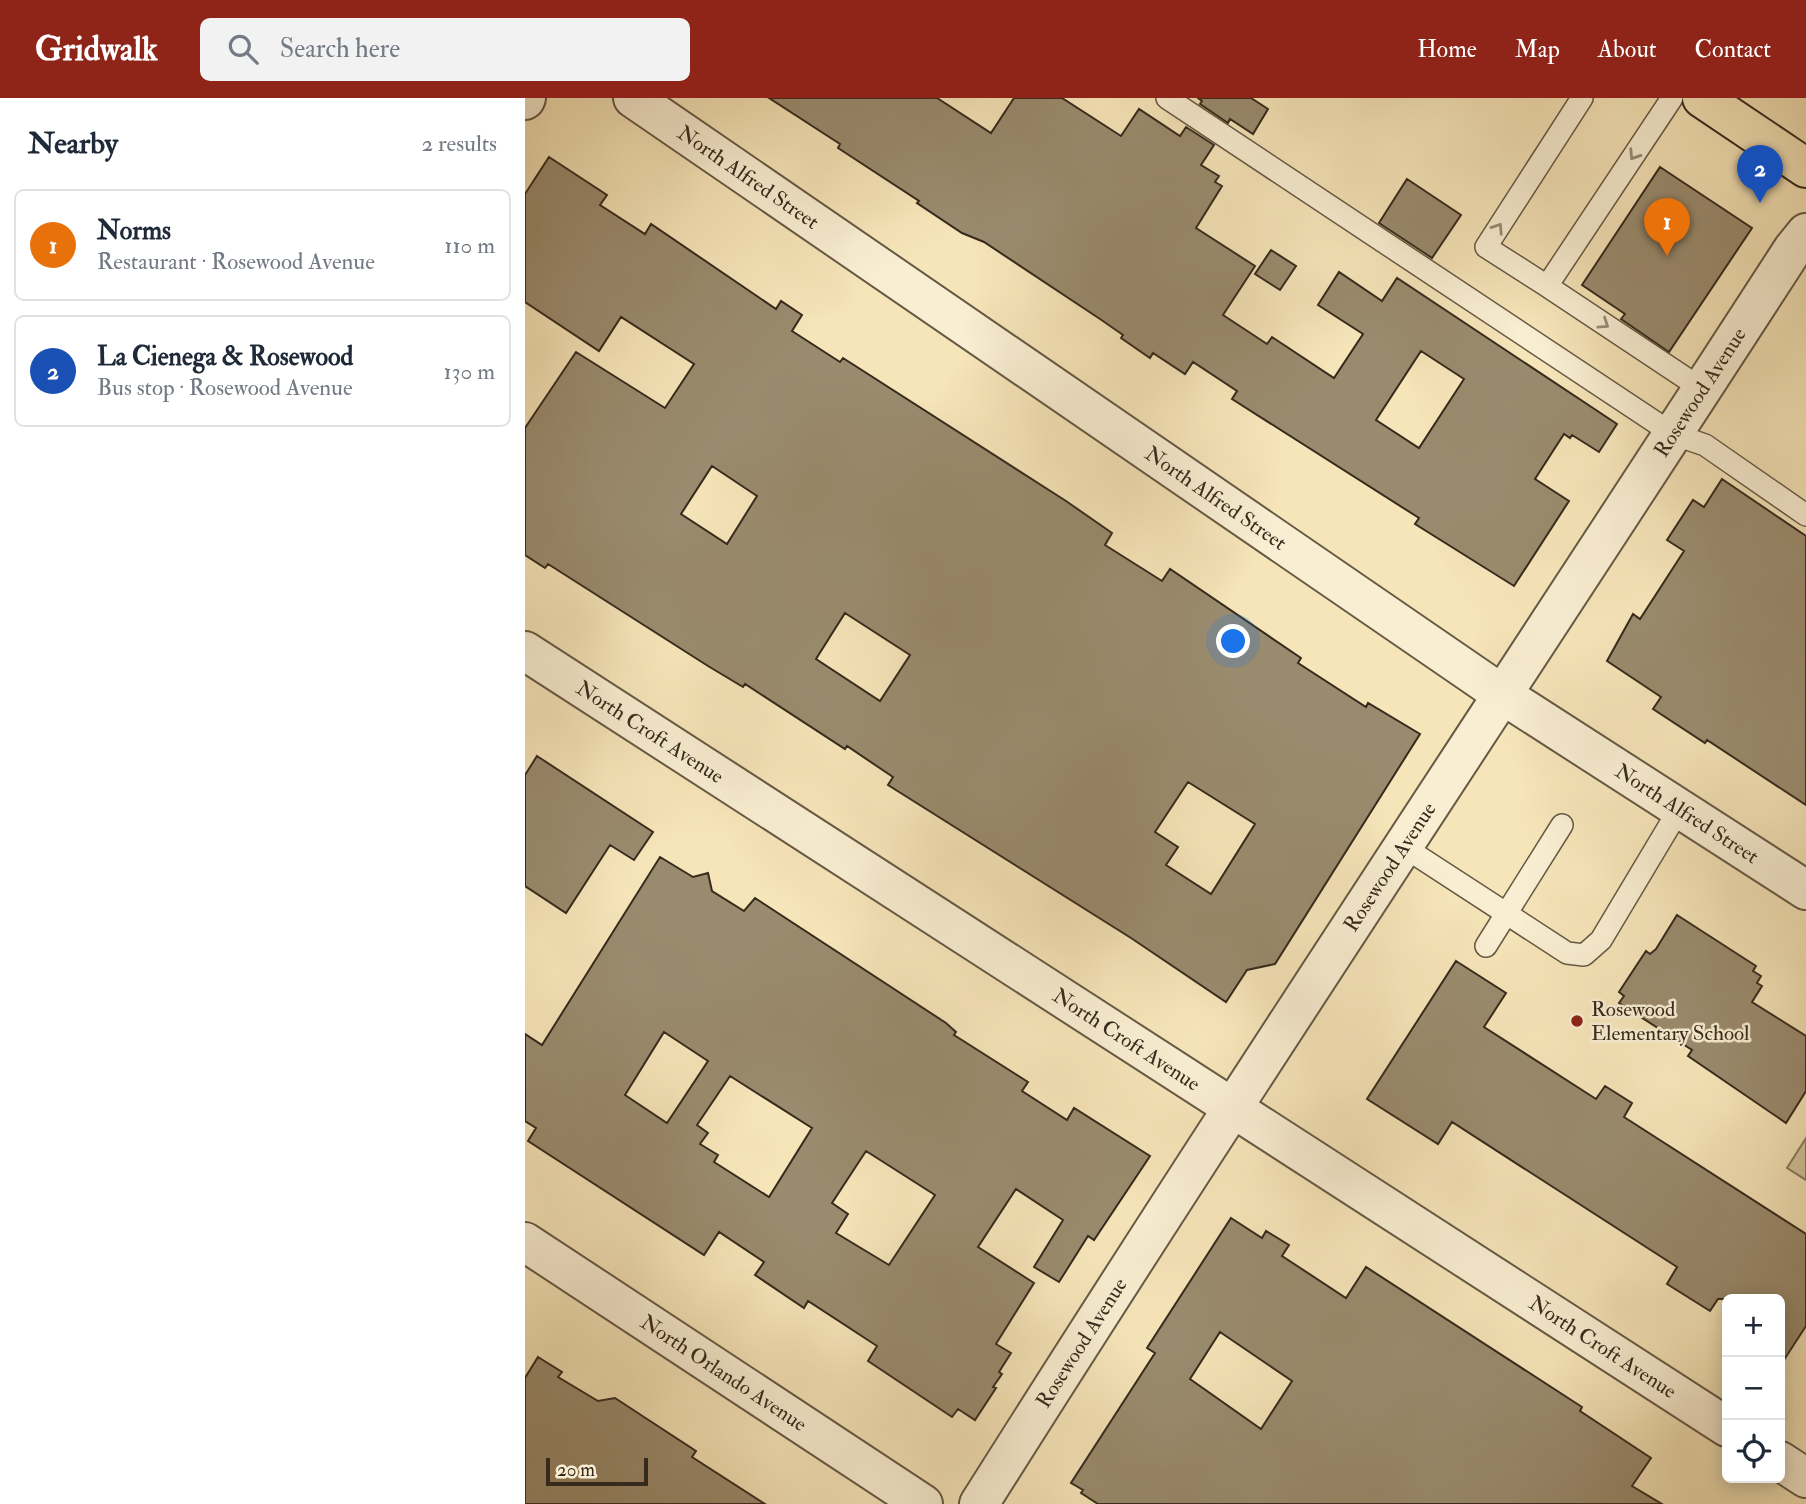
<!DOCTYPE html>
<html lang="en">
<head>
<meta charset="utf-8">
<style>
	:root { --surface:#fff; --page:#f2f2f3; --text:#1f2937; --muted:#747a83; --line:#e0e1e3; --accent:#8f2418 }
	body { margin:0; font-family:"IM FELL Double Pica",serif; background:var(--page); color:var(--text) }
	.controls { position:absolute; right:21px; bottom:21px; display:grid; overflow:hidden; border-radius:10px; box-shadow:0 4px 18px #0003 }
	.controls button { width:63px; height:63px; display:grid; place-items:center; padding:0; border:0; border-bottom:2px solid var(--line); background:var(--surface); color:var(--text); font:35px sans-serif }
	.scale { position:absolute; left:21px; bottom:18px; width:102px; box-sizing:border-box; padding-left:7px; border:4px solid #362a1d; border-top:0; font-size:19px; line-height:24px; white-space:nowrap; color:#362a1d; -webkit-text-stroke:5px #f9eed2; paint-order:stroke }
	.you { position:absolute; left:709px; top:544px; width:24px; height:24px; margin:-18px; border:5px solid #fff; border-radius:50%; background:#1a73e8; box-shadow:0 0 0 10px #1a73e833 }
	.badge { display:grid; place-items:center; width:46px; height:46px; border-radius:50%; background:var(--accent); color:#fff; font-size:23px; font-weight:700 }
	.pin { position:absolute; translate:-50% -58px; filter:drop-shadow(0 2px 4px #0008) }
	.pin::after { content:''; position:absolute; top:37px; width:24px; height:21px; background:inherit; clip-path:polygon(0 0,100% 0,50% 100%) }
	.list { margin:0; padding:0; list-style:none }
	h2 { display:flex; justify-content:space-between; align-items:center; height:91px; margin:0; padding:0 28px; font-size:30px }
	h2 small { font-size:23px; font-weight:400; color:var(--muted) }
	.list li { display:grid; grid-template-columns:46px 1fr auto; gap:21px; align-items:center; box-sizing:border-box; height:112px; margin:0 14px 14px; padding:0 14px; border:2px solid var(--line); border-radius:10px }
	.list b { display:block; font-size:26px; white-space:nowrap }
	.list p { margin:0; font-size:23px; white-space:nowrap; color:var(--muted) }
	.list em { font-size:23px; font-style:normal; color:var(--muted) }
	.icon { flex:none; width:38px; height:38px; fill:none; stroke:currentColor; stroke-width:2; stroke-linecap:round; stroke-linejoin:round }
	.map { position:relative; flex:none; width:1281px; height:1406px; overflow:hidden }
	header { display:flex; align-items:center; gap:42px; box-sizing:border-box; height:98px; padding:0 35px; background:var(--accent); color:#fff }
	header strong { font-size:33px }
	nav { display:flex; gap:38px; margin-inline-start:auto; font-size:24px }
	.search { width:490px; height:63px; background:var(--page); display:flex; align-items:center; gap:18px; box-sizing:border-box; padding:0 24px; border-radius:10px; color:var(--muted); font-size:26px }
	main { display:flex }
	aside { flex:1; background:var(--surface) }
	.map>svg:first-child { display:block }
	.green { fill:#d5c59e; stroke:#86785e; stroke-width:2 }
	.building { fill:#9a8b6e; stroke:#362a1d; stroke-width:2; fill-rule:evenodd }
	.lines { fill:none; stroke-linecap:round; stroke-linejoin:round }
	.lane-casing { stroke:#665944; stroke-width:24 }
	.street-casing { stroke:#665944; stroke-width:42 }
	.primary-casing { stroke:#362a1d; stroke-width:42 }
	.lane { stroke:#f9eed2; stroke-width:21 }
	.street { stroke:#f9eed2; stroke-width:38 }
	.primary { stroke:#f6e5b9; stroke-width:38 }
	.oneway { stroke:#988c78 }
	.poi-dot { fill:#8f2418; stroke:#f9eed2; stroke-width:2.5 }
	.labels { text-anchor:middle; stroke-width:5; stroke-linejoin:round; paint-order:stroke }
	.street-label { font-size:21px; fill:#362a1d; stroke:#f9eed2 }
	.poi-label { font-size:21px; fill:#362a1d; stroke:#f9eed2; text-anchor:start }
</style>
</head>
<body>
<header>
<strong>Gridwalk</strong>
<div class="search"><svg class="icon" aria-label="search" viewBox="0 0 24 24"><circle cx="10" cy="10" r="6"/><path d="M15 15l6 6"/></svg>Search here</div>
<nav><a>Home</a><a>Map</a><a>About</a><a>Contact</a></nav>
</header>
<main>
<aside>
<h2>Nearby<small>2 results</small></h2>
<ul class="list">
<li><span class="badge" style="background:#e8710a">1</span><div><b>Norms</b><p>Restaurant · Rosewood Avenue</p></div><em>110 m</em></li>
<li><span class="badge" style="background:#1a4fb4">2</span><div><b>La Cienega &amp; Rosewood</b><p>Bus stop · Rosewood Avenue</p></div><em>130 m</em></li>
</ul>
</aside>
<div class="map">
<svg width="1281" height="1406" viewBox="0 0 1281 1406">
	<rect width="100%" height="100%" fill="#f6e5b9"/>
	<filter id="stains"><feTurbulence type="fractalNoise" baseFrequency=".00286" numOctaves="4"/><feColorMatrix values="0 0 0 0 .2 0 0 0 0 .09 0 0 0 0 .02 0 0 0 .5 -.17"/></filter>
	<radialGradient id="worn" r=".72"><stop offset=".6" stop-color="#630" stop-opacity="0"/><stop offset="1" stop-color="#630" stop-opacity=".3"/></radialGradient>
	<path class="green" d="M1281 1040V1082L1262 1070Z"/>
	<path class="building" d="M244 0H412L466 35 489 0H537L596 38 614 11 655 38 661 29 689 47 676 67 694 78 690 84 697 88 671 130 730 168 698 217 742 246 747 239 809 280 838 236 793 207 814 174 857 203 872 180 1092 326 1074 354 1047 337 1045 340 1039 336 1010 381 1044 403 989 488 890 426 894 420 707 301 712 293 668 264 660 276 628 255 625 260 596 240 598 237 575 221 459 144 437 135 392 105 394 103 313 50 315 46ZM896 253 939 281 894 350 851 322Z
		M673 0H726L743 11 728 36 705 21 703 25 675 6 677 3Z
		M24 59 82 97 75 107 120 136 126 126 251 211 256 203 277 217 267 233 315 264 318 260 541 403 587 435 580 447 637 483 645 471 776 560 773 565 841 609 843 605 895 636 750 866 722 872 701 904 606 840 363 687 368 679 322 648 320 651 220 586 218 589 183 568 23 466 20 470 0 457V330L51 254 140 310 169 266 96 219 74 253 0 204V96ZM187 368 232 398 202 446 156 416ZM320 515 385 557 355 603 291 561ZM663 684 730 726 686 796 641 767 653 749 630 734Z
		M1135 69 1227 130 1144 254 1096 221 1100 216 1057 187Z
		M882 81 936 117 907 160 854 125Z
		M746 152 771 168 755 192 730 176Z
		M1197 381 1281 438V707L1182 642 1180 645 1128 611 1136 599 1082 563 1108 516 1115 521 1159 453 1142 442 1168 402 1179 409Z
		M12 658 128 734 109 762 85 747 41 815 0 788V677Z
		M135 759 168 779 183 775 187 793 219 813 230 800 421 925 431 934 429 937 503 984 497 993 542 1022 549 1010 625 1058 569 1142 563 1138 534 1184 509 1169 538 1122 491 1091 453 1149 509 1185 471 1246 486 1255 474 1274 477 1276 468 1289 471 1290 450 1322 433 1311 427 1319 343 1263 352 1248 283 1203 279 1210 230 1177 239 1164 194 1134 179 1157 3 1043 11 1030 0 1023V936L17 947ZM139 934 183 963 142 1025 100 997ZM205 978 287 1030 244 1099 189 1064 193 1057 175 1046 183 1035 172 1027ZM341 1053 410 1097 364 1167 311 1135 323 1116 307 1105Z
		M1152 817 1231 868 1228 873 1236 878 1232 885 1237 888 1227 904 1281 938V993L1261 1025 1163 958 1167 952 1094 905 1099 898 1094 894 1121 853 1125 856 1131 851Z
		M931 863 981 895 959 929 1071 1001 1080 988 1107 1005 1099 1019 1281 1136V1228L1255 1268V1201H1193L1185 1213 1142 1186 1152 1169 927 1024 913 1046 842 1001Z
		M706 1120 737 1140 741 1133 764 1147 757 1158 821 1200 841 1169 1057 1309 1055 1313 1126 1360 1107 1388 1137 1406H573L556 1395 558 1392 546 1385 630 1255 622 1250ZM695 1234 767 1283 736 1331 665 1281Z
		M13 1259 37 1274 33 1279 73 1303 90 1300 119 1319 171 1353 167 1359 240 1406H0V1280Z"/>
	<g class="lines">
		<g class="lane-casing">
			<path id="lane" d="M642 0 1148 336 1180 347 1281 417
				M1057 0 961 149 1022 188 1147 0
				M1022 188 1177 291
				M879 749 1042 855 1059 857 1076 842 1155 710
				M961 848 1037 727"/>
		</g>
		<g class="street-casing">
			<g id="street">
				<path id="s1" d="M108 0 978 597 1281 792"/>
				<path d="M0 2 1 0"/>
				<path id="s2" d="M0 553 1202 1329"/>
				<path id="s3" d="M0 1144 398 1406"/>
				<path d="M1255 1363 1281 1380"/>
				<path id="s4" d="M454 1406C720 984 997 570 1268 151L1281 135"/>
			</g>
		</g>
		<g class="primary-casing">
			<path id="primary" d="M1177 0 1281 70"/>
		</g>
		<use href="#lane" class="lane"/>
		<use href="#street" class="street"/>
		<use href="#primary" class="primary"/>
	</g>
	<defs><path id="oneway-chevron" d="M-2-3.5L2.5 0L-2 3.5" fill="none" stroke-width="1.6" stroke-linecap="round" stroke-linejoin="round" transform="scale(1.75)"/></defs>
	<g class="oneway">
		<use href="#oneway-chevron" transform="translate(1109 57) rotate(123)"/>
		<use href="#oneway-chevron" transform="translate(973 130) rotate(-57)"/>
		<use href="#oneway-chevron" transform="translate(1079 226) rotate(34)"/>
	</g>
	<circle class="poi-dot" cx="1052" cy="923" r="7"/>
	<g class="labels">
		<g class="street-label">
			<text dy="7" stroke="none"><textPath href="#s1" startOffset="140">North Alfred Street</textPath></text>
			<text dy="7" stroke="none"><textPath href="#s4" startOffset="1325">Rosewood Avenue</textPath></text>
			<text dy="7" stroke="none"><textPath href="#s1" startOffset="707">North Alfred Street</textPath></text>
			<text dy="7" stroke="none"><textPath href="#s2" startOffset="149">North Croft Avenue</textPath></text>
			<text dy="7" stroke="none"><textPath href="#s1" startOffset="1274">North Alfred Street</textPath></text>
			<text dy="7" stroke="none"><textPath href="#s4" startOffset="758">Rosewood Avenue</textPath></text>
			<text dy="7" stroke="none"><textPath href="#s2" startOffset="716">North Croft Avenue</textPath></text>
			<text dy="7" stroke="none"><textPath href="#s4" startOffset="191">Rosewood Avenue</textPath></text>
			<text dy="7" stroke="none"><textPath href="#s2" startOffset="1283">North Croft Avenue</textPath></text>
			<text dy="7" stroke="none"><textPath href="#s3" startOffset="238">North Orlando Avenue</textPath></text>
		</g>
		<g class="poi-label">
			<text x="1066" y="918">Rosewood<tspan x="1066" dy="24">Elementary School</tspan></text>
		</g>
	</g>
	<rect width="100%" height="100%" filter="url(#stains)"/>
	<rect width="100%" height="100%" fill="url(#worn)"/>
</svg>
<div class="controls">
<button>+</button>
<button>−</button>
<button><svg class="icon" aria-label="locate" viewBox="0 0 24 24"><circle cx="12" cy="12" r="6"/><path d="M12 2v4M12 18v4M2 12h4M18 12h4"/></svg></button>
</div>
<div class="scale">20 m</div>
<div class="you"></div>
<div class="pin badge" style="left:1142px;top:158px;background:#e8710a">1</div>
<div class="pin badge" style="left:1235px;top:105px;background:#1a4fb4">2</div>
</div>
</main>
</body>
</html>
